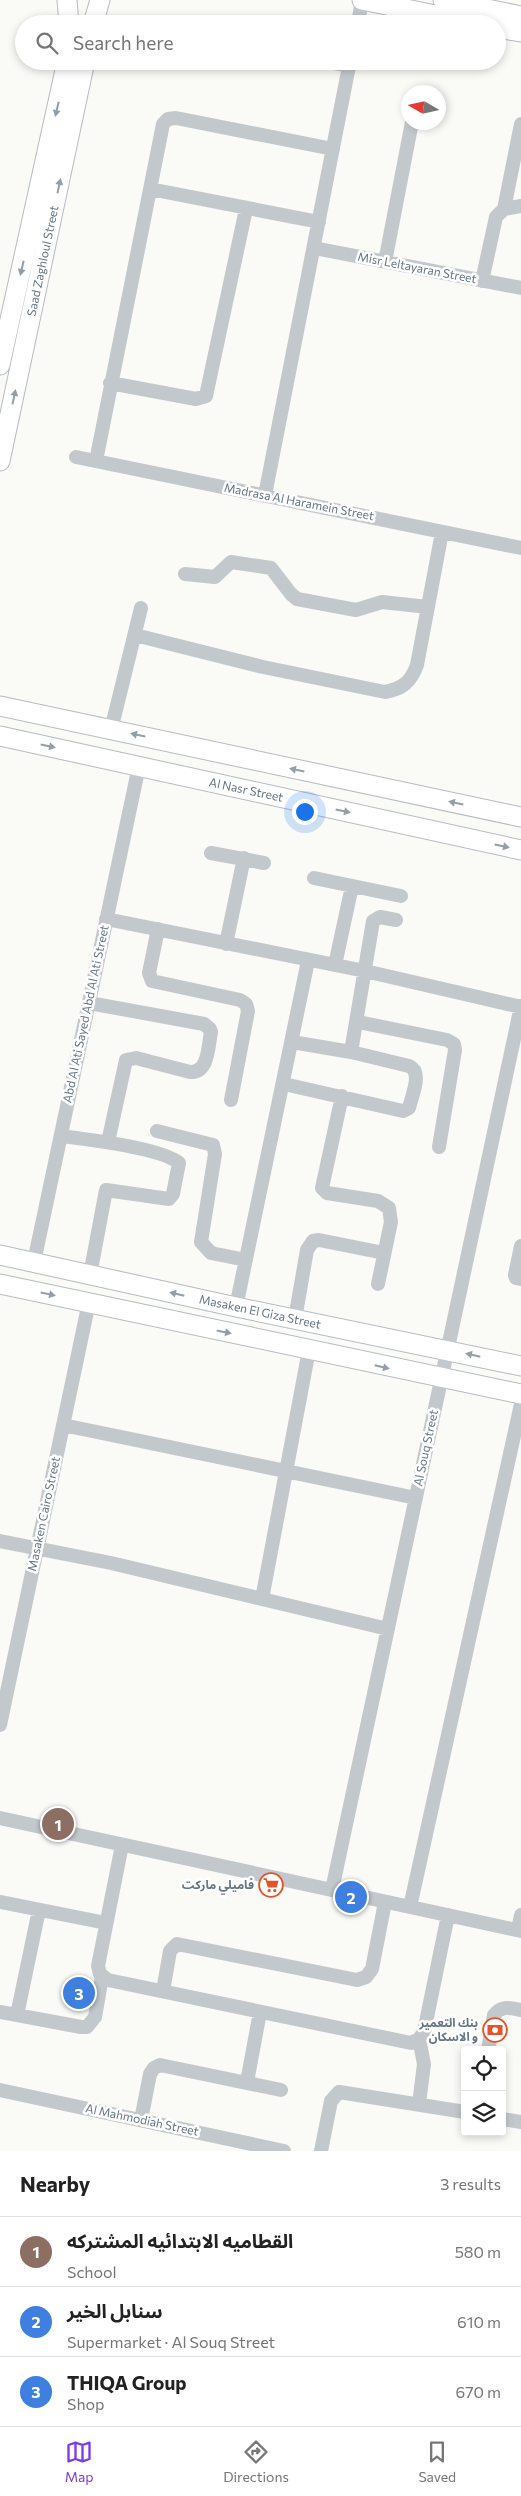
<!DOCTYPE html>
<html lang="en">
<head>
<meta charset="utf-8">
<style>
	:root { --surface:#fff; --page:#f6f6f6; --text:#222; --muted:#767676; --line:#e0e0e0; --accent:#7c3aed }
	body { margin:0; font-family:Commissioner,"Noto Sans Arabic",sans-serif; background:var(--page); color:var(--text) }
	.controls { position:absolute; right:15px; bottom:15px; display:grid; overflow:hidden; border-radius:5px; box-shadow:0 2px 8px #0003 }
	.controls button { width:45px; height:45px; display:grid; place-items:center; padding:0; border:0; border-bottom:1px solid var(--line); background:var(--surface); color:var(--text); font:25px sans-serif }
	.compass { position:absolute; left:401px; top:85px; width:45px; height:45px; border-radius:50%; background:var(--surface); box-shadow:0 2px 8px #0003; rotate:279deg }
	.you { position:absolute; left:304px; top:811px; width:18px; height:18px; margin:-12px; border:4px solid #fff; border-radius:50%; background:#1a73e8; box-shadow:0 0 0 8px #1a73e833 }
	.badge { display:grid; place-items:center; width:32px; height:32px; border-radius:50%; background:var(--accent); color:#fff; font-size:16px; font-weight:700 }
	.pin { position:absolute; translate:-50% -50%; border:2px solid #fff; box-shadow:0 1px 5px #0006 }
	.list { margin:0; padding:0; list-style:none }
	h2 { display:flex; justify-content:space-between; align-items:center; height:65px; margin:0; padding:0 20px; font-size:21px }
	h2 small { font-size:16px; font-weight:400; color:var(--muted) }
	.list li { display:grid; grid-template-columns:32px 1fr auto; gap:15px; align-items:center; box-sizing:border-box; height:70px; padding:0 20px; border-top:1px solid var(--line) }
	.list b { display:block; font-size:19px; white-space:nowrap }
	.list p { margin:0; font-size:16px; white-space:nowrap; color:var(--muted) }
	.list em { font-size:16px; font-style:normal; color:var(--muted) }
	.icon { flex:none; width:28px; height:28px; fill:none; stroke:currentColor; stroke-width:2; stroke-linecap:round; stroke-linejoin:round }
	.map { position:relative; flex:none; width:521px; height:2151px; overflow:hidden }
	.search { position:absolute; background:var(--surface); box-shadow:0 2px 8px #0003; left:15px; right:15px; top:15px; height:55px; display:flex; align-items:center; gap:12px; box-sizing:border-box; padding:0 18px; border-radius:28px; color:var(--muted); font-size:19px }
	.sheet { height:275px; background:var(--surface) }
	nav { display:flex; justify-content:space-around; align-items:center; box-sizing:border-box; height:70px; border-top:1px solid var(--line); background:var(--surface); font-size:14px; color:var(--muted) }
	nav a { display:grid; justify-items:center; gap:2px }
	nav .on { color:var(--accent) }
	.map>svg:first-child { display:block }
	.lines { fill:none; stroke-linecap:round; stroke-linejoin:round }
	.secondary-casing { stroke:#b5bcc0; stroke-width:21 }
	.street { stroke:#c3c8cc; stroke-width:14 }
	.secondary { stroke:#fff; stroke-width:19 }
	.oneway { fill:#929fa8 }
	.labels { text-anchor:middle; stroke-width:5; stroke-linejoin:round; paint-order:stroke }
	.street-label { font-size:12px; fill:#647683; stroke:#fff }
	.poi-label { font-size:12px; font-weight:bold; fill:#647683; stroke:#fff; text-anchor:end }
</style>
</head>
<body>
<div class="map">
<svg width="521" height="2151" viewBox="0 0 521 2151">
	<rect width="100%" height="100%" fill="#fafaf7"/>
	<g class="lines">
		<g class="secondary-casing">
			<path id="secondary" d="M67 0 69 24
				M362 0 479 24
				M443 0 521 16
				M93 24 100 0
				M497 28 521 32
				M0 365 67 61
				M0 461 85 61
				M0 706 521 817
				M0 736 521 850
				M0 1255 236 1307 521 1366
				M0 1284 521 1394"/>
		</g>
		<path class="street" d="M94 20 120 24
			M358 24 362 0
			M323 61 349 66
			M150 189 319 222
			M504 209 521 124
			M314 248 521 288
			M385 262 412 122
			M482 281 496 217 504 209 521 206
			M110 383 196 399 206 396 246 209
			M76 457 521 548
			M96 461 163 124 168 119 176 118 333 149
			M265 495 350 61
			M185 574 215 577 231 562 271 568 291 594 297 599 356 610 382 602 428 607
			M135 635 263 667 385 692C402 689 411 682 417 665L442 532
			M111 730 141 608
			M211 853 264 863
			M314 878 401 896
			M106 919 365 971 521 1007
			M158 929 149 973 152 981 240 1000 246 1004 248 1011 231 1100
			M226 944 244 858
			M335 965 352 886
			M89 1003 204 1024 210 1029 211 1032C208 1046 209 1073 190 1072L136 1058 126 1060 108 1142
			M358 1022 447 1040 454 1044 455 1050 439 1147
			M351 1052 373 921 380 917 396 920
			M284 1084 403 1111 409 1108C412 1095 423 1072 409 1066L351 1052 292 1042
			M342 1096 322 1188 327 1193 378 1201 389 1208 391 1222 378 1284
			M157 1131 213 1145 215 1154 201 1242 211 1253 246 1260
			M61 1136C86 1139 162 1148 179 1163L173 1194 169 1199 106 1190 90 1275
			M521 1246 515 1275 516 1278 521 1279
			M34 1262 139 766
			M236 1307 308 961
			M295 1319 307 1250 313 1241 319 1240 384 1253
			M63 1425 416 1498
			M0 1541 111 1563 388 1629
			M262 1599 309 1350
			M0 1725 89 1302
			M0 1818 521 1931
			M122 1845 98 1966 100 1974 108 1980 411 2043 419 2039 424 2032 448 1915
			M332 1890 521 1006
			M1 1902 106 1923
			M410 1907 521 1404
			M518 1930 521 1915
			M163 1991 170 1951 177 1944 357 1980 366 1977 372 1969 385 1902
			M0 2012 81 2027H87L95 2017 102 1977
			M17 2015 39 1910
			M419 2039 424 2064 419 2104
			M488 2050 494 2015C502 2005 510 2008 521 2010
			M247 2082 260 2012
			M0 2090 284 2151
			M502 2119 521 2122
			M141 2120 150 2074 154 2068 160 2065 281 2090
			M321 2151 331 2101 339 2092 465 2112"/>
		<use href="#secondary" class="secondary"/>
	</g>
	<defs><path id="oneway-solid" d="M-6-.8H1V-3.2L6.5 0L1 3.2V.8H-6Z" transform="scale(1.25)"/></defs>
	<g class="oneway">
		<use href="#oneway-solid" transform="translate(57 109) rotate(103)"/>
		<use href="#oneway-solid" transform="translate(59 186) rotate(-78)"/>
		<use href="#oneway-solid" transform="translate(22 268) rotate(103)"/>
		<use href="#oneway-solid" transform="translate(14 397) rotate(-78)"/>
		<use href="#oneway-solid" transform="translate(138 735) rotate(-168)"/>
		<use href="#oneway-solid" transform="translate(48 746) rotate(12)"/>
		<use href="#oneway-solid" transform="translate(297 770) rotate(-168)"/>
		<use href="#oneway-solid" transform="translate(456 803) rotate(-168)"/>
		<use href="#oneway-solid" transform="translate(343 811) rotate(12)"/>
		<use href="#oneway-solid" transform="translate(502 846) rotate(12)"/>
		<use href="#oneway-solid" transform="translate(48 1294) rotate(12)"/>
		<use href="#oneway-solid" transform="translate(177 1294) rotate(-167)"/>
		<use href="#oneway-solid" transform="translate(224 1332) rotate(11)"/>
		<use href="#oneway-solid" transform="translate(473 1355) rotate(-167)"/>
		<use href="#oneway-solid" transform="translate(382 1367) rotate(13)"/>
	</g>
	<defs>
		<g id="supermarket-ring" transform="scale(1.25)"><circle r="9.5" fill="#fff" stroke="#e6522b" stroke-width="1.5"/><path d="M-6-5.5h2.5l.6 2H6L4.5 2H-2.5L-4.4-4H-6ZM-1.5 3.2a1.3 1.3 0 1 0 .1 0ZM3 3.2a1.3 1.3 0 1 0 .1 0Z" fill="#e6522b"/></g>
		<g id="bank-ring" transform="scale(1.25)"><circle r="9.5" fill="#fff" stroke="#e6522b" stroke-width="1.5"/><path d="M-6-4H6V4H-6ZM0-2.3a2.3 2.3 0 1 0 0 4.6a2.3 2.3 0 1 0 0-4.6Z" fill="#e6522b"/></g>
	</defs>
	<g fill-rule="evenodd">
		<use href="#supermarket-ring" x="271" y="1885"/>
		<use href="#bank-ring" x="495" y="2030"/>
	</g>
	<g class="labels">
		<g class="street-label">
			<text transform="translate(43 261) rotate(-78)" y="4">Saad Zaghloul Street</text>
			<text transform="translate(417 268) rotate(11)" y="4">Misr Leltayaran Street</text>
			<text transform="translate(299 502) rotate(11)" y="4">Madrasa Al Haramein Street</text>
			<text transform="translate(246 790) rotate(12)" y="4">Al Nasr Street</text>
			<text transform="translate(86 1014) rotate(-78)" y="4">Abd Al Ati Sayed Abd Al Ati Street</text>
			<text transform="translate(260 1312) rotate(12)" y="4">Masaken El Giza Street</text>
			<text transform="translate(426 1448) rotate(-78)" y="4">Al Souq Street</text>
			<text transform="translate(44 1514) rotate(-78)" y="4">Masaken Cairo Street</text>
			<text transform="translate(142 2120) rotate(12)" y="4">Al Mahmodiah Street</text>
		</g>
		<g class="poi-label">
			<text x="254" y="1889">فاميلي ماركت</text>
			<text x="478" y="2027">بنك التعمير<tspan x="478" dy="14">و الاسكان</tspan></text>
		</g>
	</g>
</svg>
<div class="controls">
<button><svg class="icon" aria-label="locate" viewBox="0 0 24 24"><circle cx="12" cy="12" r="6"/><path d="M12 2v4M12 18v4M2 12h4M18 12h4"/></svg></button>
<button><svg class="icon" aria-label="layers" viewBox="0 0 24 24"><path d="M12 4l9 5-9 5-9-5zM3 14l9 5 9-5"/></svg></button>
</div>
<svg class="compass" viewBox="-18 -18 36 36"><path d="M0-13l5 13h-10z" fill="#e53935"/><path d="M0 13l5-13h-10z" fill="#767676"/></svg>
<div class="you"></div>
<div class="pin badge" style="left:58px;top:1824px;background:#8d6e63">1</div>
<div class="pin badge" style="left:351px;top:1897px;background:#3f7fe0">2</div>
<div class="pin badge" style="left:79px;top:1993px;background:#3f7fe0">3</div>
<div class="search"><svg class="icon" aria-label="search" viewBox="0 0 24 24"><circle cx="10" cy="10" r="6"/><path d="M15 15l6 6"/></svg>Search here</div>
</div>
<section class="sheet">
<h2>Nearby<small>3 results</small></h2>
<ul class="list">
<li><span class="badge" style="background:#8d6e63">1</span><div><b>القطاميه الابتدائيه المشتركه</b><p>School</p></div><em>580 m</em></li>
<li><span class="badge" style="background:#3f7fe0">2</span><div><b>سنابل الخير</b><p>Supermarket · Al Souq Street</p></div><em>610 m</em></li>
<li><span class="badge" style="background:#3f7fe0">3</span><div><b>THIQA Group</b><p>Shop</p></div><em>670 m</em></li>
</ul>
</section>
<nav>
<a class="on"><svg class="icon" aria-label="map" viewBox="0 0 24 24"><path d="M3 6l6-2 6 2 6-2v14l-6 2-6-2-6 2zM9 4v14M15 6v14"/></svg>Map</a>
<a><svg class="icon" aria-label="directions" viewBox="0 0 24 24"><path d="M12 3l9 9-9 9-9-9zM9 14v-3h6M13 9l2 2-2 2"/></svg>Directions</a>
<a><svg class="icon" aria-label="saved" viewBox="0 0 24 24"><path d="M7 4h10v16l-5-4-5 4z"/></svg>Saved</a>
</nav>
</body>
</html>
